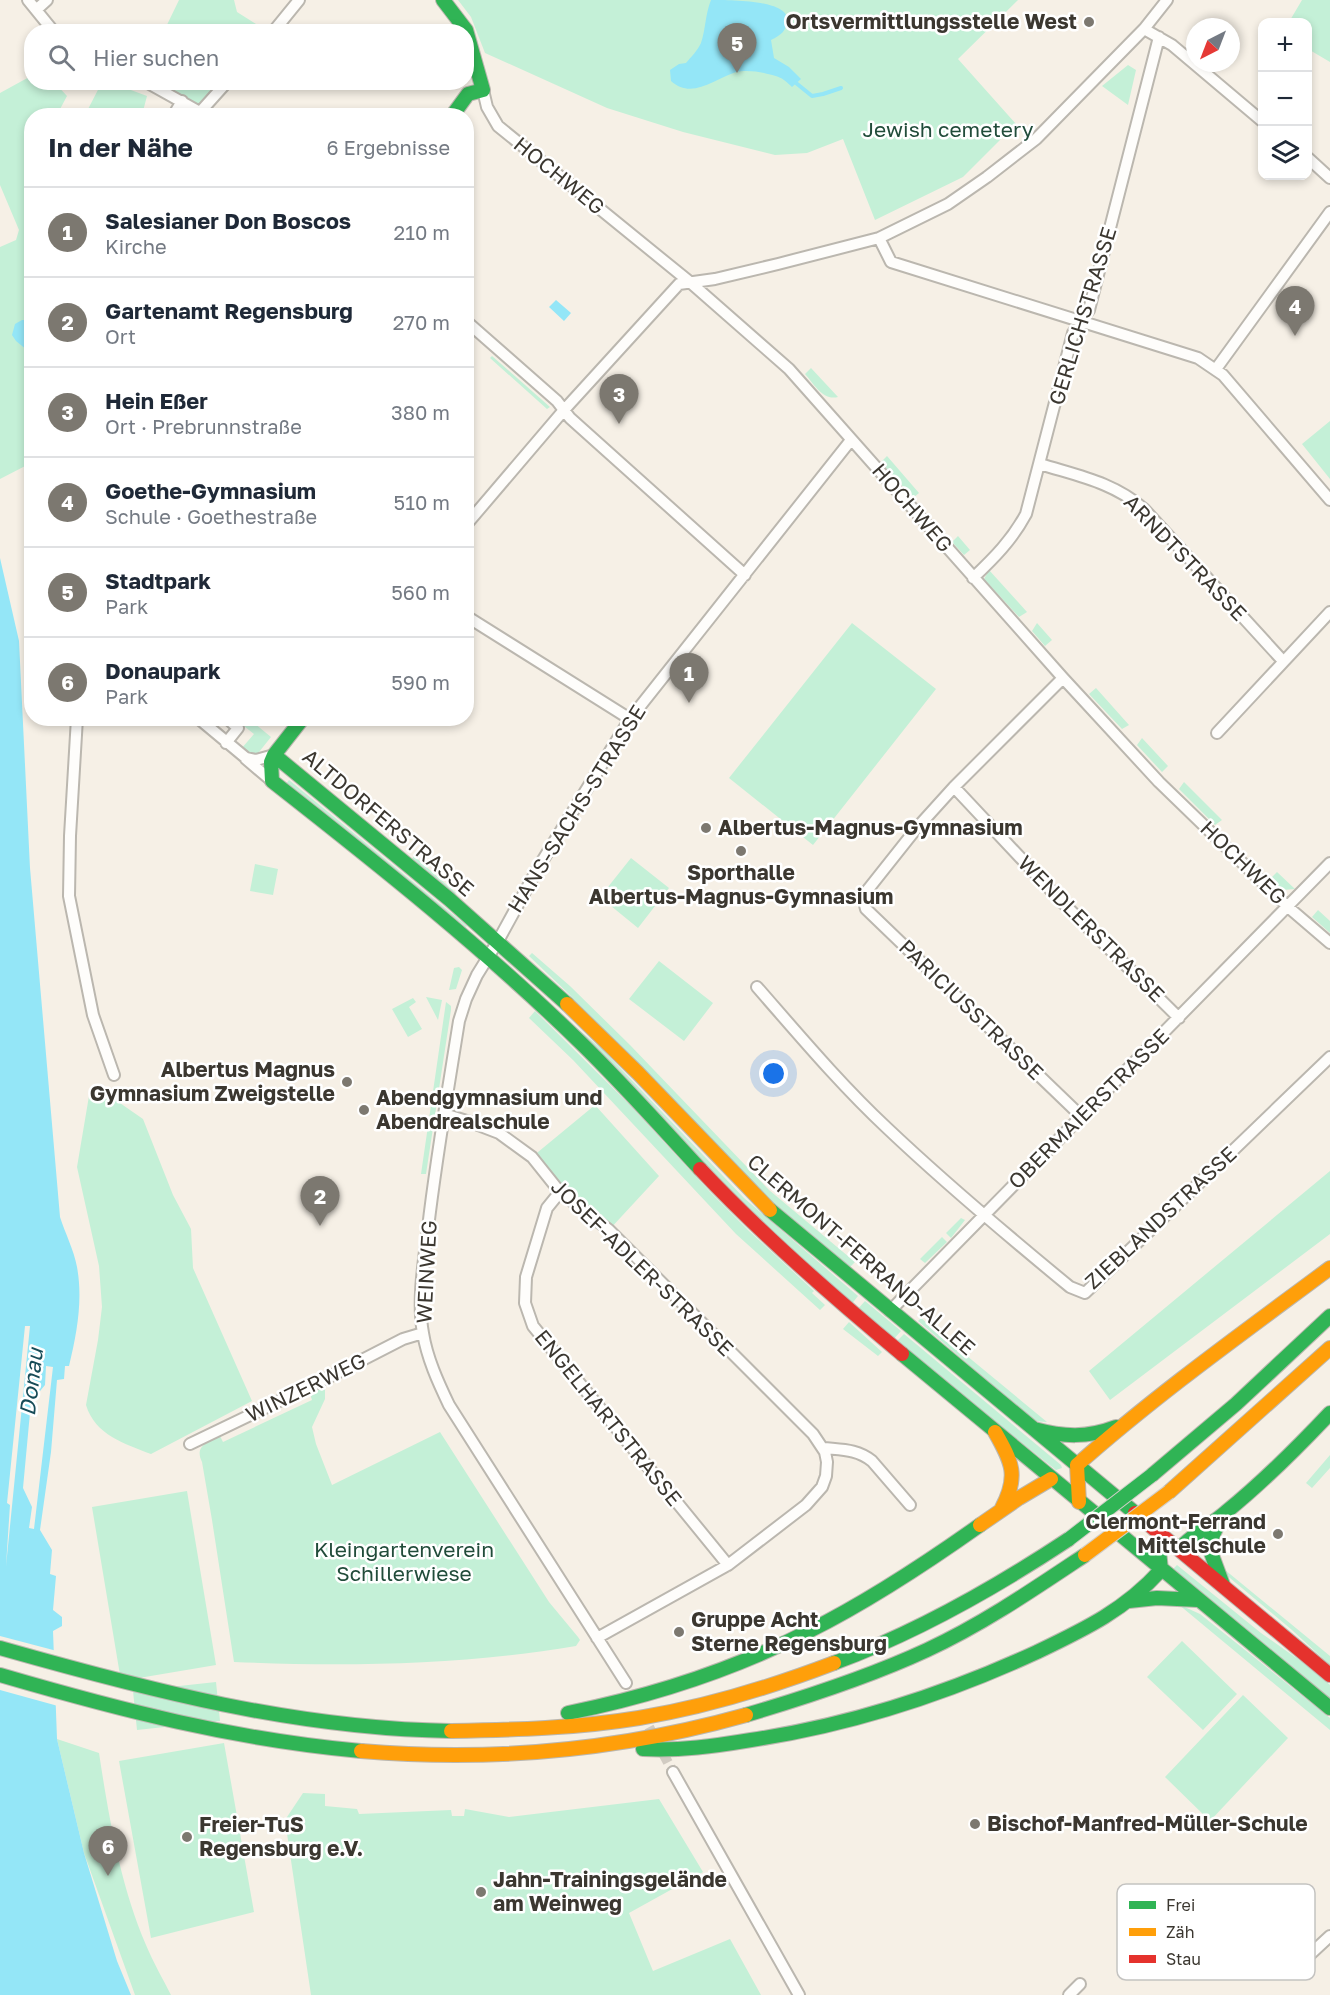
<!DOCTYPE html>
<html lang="de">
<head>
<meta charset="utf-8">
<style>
	:root { --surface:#fff; --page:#f2f2f3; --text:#1f2937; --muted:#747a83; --line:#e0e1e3; --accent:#7c7870 }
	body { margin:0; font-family:"Golos Text",sans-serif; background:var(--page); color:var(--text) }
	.controls { position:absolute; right:18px; top:18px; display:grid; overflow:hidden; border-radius:12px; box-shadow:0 3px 9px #0003 }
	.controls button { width:54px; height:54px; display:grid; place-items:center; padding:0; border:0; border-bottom:2px solid var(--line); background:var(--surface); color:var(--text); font:30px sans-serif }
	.compass { position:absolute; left:1186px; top:18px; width:54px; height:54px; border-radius:50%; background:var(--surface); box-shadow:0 3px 9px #0003; rotate:222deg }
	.you { position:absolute; left:774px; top:1074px; width:21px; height:21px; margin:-15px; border:4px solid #fff; border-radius:50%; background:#1a73e8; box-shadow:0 0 0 9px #1a73e833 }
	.badge { display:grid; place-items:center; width:39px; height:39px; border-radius:50%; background:var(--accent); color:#fff; font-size:20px; font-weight:700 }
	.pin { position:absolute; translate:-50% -50px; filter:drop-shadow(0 2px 3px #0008) }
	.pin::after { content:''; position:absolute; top:32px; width:21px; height:18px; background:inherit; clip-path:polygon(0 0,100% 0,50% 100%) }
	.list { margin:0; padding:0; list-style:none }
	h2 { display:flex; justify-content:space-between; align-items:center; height:78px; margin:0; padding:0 24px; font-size:26px }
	h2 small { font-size:20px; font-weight:400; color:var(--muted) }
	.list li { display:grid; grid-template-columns:39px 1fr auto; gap:18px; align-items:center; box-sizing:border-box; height:90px; padding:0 24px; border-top:2px solid var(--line) }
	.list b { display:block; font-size:22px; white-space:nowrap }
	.list p { margin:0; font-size:20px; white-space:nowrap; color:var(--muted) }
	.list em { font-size:20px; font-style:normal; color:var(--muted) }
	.icon { flex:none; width:33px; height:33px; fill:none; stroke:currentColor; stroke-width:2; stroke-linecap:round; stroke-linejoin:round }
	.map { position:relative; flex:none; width:1330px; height:1995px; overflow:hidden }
	.search { position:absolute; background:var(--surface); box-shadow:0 3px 9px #0003; left:24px; top:24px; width:450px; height:66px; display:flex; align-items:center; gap:15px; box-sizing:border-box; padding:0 21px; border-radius:24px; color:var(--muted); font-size:22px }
	.panel { position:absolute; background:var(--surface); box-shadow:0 3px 9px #0003; left:24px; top:108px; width:450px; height:618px; border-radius:24px }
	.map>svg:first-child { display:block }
	.green { fill:#c4f0d7 }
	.water { fill:#94e6f7; fill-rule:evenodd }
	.pier { fill:#f6f0e6 }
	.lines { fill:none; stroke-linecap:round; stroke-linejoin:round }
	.stream { stroke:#94e6f7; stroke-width:4 }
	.street-tunnel { stroke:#d1cbc2; stroke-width:10; stroke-dasharray:10 5; stroke-linecap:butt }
	.street-casing { stroke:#bbb7af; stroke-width:14 }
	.fast-casing { stroke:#bbb7af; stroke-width:16 }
	.slow-casing { stroke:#bbb7af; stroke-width:16 }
	.jam-casing { stroke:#bbb7af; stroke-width:16 }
	.street { stroke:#fefdfb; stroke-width:10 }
	.fast { stroke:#30b455; stroke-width:14 }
	.slow { stroke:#ff9f0a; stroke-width:14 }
	.jam { stroke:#e5322d; stroke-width:14 }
	.fast-bridge-casing { stroke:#d1cec9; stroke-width:16; stroke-linecap:butt }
	.slow-bridge-casing { stroke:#d1cec9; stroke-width:16; stroke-linecap:butt }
	.fast-bridge { stroke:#30b455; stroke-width:14 }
	.slow-bridge { stroke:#ff9f0a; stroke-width:14 }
	.poi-dot { fill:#7c7870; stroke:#fff; stroke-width:2 }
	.labels { text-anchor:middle; stroke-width:5; stroke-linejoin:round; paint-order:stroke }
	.poi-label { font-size:21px; font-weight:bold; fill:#3b3730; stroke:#fff; text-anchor:start }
	.park-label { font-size:21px; fill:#214c3a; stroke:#fff }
	.street-label { font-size:21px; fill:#3b3730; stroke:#fff }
	.water-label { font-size:22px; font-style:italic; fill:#174c58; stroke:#fff }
	.key { fill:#fff; stroke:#c4c3c1; stroke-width:1.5 }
	.key-label { font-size:16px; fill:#3b3730 }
</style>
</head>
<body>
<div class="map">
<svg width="1330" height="1995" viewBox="0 0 1330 1995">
	<rect width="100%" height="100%" fill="#f6f0e6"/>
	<path class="green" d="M179 0H234L237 12 267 31H164Z
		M458 0H1018L958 59 1016 124 963 177 875 220 843 139 807 153 775 155 683 132 607 108 485 53 471 17Z
		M1302 0H1330V62L1308 49V22H1289Z
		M1128 65 1136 70 1128 105 1102 86Z
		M31 76 32 82 55 83 67 96 59 111 67 115 32 116 31 463 0 479V247L16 240 19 230 0 185V93Z
		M102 82 112 83 147 96 142 115H85Z
		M154 83H222L200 107Z
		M492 356 550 407 547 409 490 358Z
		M811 368 838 397C823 401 814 384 805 374Z
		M1330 421V479L1302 444Z
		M887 456 919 493 913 498 881 462Z
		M958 536 970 550 964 555 952 542Z
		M989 570 1027 612 1019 617 984 579Z
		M852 623 936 689 813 845 729 778Z
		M1037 623 1052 640 1045 646 1032 631Z
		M1096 688 1129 725 1122 729 1089 694Z
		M235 719H249L271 737 255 757 249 755 241 749 254 734Z
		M1142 738 1168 766 1162 772 1137 745Z
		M289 780 467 926 466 927 419 890 386 866 286 784Z
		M1184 782 1222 820 1215 825 1179 789Z
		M414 856 456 893 452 897 410 861Z
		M631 858 669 888 638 928 600 897Z
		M255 864 278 869 273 895 250 891Z
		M1277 872 1295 889 1282 890 1270 879Z
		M1318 910 1330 921V933L1312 917Z
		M532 953 570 986 630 1045 769 1190 855 1262 849 1268 770 1204 589 1017 569 994 529 956Z
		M659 961 713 1003 684 1041 629 999Z
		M459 967 462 970 456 989 449 990 454 968Z
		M426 997 442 1000 438 1020Z
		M413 998 416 1002 409 1007 422 1029 408 1037 392 1009Z
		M446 1002 451 1006V1010L426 1174H421Z
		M546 1002 603 1050 744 1198 858 1296 850 1306 786 1249Z
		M535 1011 628 1103 711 1193 749 1231 814 1291 812 1293 825 1305 820 1310 736 1234 573 1060 529 1018Z
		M89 1096 117 1101 143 1119 173 1195 191 1229 193 1268 252 1401 151 1454C125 1444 95 1435 86 1405L98 1340 102 1307 99 1266 77 1167Z
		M595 1105 659 1176 609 1230 560 1192 532 1157Z
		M1330 1171V1234L1110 1400 1089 1371Z
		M961 1218 965 1220 951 1238 946 1233Z
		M942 1237 947 1242 925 1263 920 1259Z
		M865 1301 901 1331 892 1341 856 1311Z
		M921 1318 1047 1422 1034 1421 918 1321Z
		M849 1322 882 1352 878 1356 843 1329Z
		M904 1334 1061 1465 1062 1468 1056 1470 895 1343Z
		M325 1387V1399L312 1427 316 1444 332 1485 440 1432 549 1602 578 1637 580 1640 576 1646C463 1665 348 1667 234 1662L212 1520 202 1462C194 1446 208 1442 220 1436L223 1442 312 1400 310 1394Z
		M1330 1455V1468L1312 1488 1306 1483Z
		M187 1491 216 1665 121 1681 92 1507Z
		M1177 1565 1261 1633 1302 1662 1330 1685V1702L1171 1571Z
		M1219 1565 1330 1656V1665L1292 1630 1224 1573Z
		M1178 1604 1200 1614 1330 1718V1730Z
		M1182 1641 1237 1694 1203 1730 1147 1677Z
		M216 1682 220 1721 137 1730 133 1691Z
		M1243 1695 1288 1738 1210 1821 1165 1777Z
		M57 1739 99 1753C109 1818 120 1884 146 1945 153 1962 163 1979 171 1995H135L84 1853Z
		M224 1743 254 1912 151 1938 119 1761Z
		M303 1793 325 1794V1806L357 1809 359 1814 451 1810 452 1816H464L465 1809 509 1817 659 1799 703 1872 629 1913 653 1971 730 1939 761 1995H311L285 1820Z"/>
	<path class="water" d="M711 0C730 0 787 0 787 19 787 31 781 35 771 40L774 58 789 67 801 79 792 87C781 76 779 77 764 73 756 71 744 70 736 72 714 79 692 100 671 81L670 70 679 64 686 63C691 57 698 50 701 43 706 28 705 15 711 0Z
		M556 300 571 313 564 321 549 307Z
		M22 320H30L31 322V344L27 350 16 341 12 335 15 324Z
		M0 558 19 641 30 868 60 1217C65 1233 74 1250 77 1267 83 1300 77 1333 69 1366H65L64 1379 57 1380 51 1452 40 1530 52 1550 50 1574 56 1576 53 1610 62 1617V1626L53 1631 57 1739 84 1853 117 1961 131 1995H0ZM25 1326H30L6 1566 10 1505 7 1503ZM46 1366 53 1367 34 1529 29 1528 32 1507 23 1488 31 1402 45 1385Z"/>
	<path class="pier" d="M0 1636 57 1651 58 1706 0 1690Z"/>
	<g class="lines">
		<path class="stream" d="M796 83 812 96 823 94 841 88"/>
		<path class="street-tunnel" d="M642 1714 673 1772"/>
		<g class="street-casing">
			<path id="street" d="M28 0 54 32
				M36 10 47 0
				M1144 29 1172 45 1262 121
				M273 32 299 0
				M146 82 207 116
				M483 90 487 107 498 126 691 283 789 369 1063 678 1159 782 1288 907 1330 943
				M201 111 227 82
				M173 116 182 101
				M1308 158 1330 178
				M879 238 891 262 1198 358 1223 375 1330 500
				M466 321 557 401 570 418 745 575
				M1216 369 1330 212
				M1040 464C1078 476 1113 482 1144 509L1283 661
				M466 525 564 410 679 284 715 279 778 264 879 238 948 204 987 177 1036 139 1144 29 1167 0
				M973 578C994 558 1012 540 1026 514L1073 333 1089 310 1159 37
				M466 616 630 719
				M1063 678 954 787 916 829 866 892 864 901 866 909 1081 1116
				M77 718 70 836 69 896 93 1015 114 1075
				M198 718 246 758 256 760 274 755
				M1217 733 1330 612
				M226 743 238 728 227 718
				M246 759 272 781
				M954 787 1061 901 1179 1018
				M757 987C799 1035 840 1084 887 1128 946 1184 1008 1236 1070 1287L1085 1293 1330 1057
				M444 1114 473 1123 499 1133 532 1157 560 1192 609 1230 813 1434 825 1452 827 1462 826 1476 822 1487 806 1505 728 1565 597 1638
				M560 1192 547 1208 526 1277 525 1303 533 1326 728 1565
				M890 1311 1330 863
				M190 1444 329 1377 403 1339 423 1333
				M823 1448C842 1450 857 1449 872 1461L910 1505
				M626 1683 449 1405C438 1382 427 1358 423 1333 417 1301 424 1260 428 1228 436 1159 448 1090 459 1021L466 999 477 975 498 941 538 868 630 719 851 440
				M673 1772 799 1995
				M1291 1972 1330 1936
				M1069 1995 1080 1984"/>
		</g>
		<g class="fast-casing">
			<path id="fast" d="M443 0 466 30 483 90 468 94 452 116
				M303 718 274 755 271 762 272 781C378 864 485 949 581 1043 623 1084 661 1127 700 1169
				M274 755 449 899 567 1004
				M770 1210 1135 1513
				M902 1354 1330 1708
				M1034 1429C1064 1437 1087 1438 1116 1427
				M1152 1475 1236 1404 1330 1316
				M1222 1516 1211 1539 1210 1550 1223 1585
				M1157 1531 1161 1570
				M1179 1549C1193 1534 1211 1525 1226 1512 1263 1482 1297 1448 1330 1413
				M1129 1601 1157 1598 1198 1600
				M0 1648C148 1690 297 1729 451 1731
				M834 1663C918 1632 995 1588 1069 1539
				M0 1675C120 1710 236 1740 361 1751
				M568 1713C652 1696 733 1670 809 1631 869 1601 925 1564 980 1525
				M746 1715C807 1697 869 1677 927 1650 983 1624 1034 1589 1085 1555
				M643 1749C680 1751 715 1746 751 1740 851 1725 946 1694 1037 1652 1085 1629 1125 1610 1161 1570"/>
		</g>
		<g class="slow-casing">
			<path id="slow" d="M567 1004 638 1073 770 1210
				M995 1432C1012 1462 1019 1476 1002 1508
				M1077 1465 1079 1502
				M1077 1465C1157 1394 1244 1332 1330 1268
				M1169 1492 1330 1348
				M980 1525 1019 1498 1051 1479
				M451 1731C514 1730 578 1728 639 1718 706 1707 771 1687 834 1663
				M361 1751C490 1762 621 1750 746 1715"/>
		</g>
		<g class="jam-casing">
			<path id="jam" d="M700 1169C763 1236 832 1296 902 1354
				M1135 1513 1330 1675"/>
		</g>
		<use href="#street" class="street"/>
		<use href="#fast" class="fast"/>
		<use href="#slow" class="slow"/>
		<use href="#jam" class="jam"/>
		<g class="fast-bridge-casing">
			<path id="fast-bridge" d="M1069 1539 1152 1475"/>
		</g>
		<g class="slow-bridge-casing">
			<path id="slow-bridge" d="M1085 1555 1169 1492"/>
		</g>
		<use href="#fast-bridge" class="fast-bridge"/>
		<use href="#slow-bridge" class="slow-bridge"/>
	</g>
	<g class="poi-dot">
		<circle cx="1089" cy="22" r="6"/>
		<circle cx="706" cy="828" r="6"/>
		<circle cx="741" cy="851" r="6"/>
		<circle cx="347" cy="1082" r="6"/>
		<circle cx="364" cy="1110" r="6"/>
		<circle cx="1278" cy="1534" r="6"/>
		<circle cx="679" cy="1632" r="6"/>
		<circle cx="975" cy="1824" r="6"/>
		<circle cx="187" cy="1837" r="6"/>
		<circle cx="481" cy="1892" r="6"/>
	</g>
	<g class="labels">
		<g class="poi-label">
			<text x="1077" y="29" text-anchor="end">Ortsvermittlungsstelle West</text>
			<text x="718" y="835">Albertus-Magnus-Gymnasium</text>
			<text x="741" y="880" text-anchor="middle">Sporthalle<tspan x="741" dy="24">Albertus-Magnus-Gymnasium</tspan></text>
			<text x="335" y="1077" text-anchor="end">Albertus Magnus<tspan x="335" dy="24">Gymnasium Zweigstelle</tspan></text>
			<text x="376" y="1105">Abendgymnasium und<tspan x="376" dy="24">Abendrealschule</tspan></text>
			<text x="1266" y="1529" text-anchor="end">Clermont-Ferrand<tspan x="1266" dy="24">Mittelschule</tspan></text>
			<text x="691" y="1627">Gruppe Acht<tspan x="691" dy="24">Sterne Regensburg</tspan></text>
			<text x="987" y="1831">Bischof-Manfred-Müller-Schule</text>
			<text x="199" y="1832">Freier-TuS<tspan x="199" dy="24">Regensburg e.V.</tspan></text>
			<text x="493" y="1887">Jahn-Trainingsgelände<tspan x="493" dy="24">am Weinweg</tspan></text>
		</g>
		<g class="park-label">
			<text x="948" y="137">Jewish cemetery</text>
			<text x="404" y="1557">Kleingartenverein<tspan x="404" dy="24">Schillerwiese</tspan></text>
		</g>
		<g class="street-label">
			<text transform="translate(559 176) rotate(39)" y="7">HOCHWEG</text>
			<text transform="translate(1083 316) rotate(-73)" y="7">GERLICHSTRASSE</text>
			<text transform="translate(912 508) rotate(49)" y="7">HOCHWEG</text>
			<text transform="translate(1185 558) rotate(46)" y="7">ARNDTSTRASSE</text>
			<text transform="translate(577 809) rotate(-58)" y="7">HANS-SACHS-STRASSE</text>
			<text transform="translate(388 823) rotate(40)" y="7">ALTDORFERSTRASSE</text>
			<text transform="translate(1243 863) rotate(44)" y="7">HOCHWEG</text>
			<text transform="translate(1091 929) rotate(45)" y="7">WENDLERSTRASSE</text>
			<text transform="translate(971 1010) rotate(44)" y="7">PARICIUSSTRASSE</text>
			<text transform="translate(1089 1109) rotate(-45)" y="7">OBERMAIERSTRASSE</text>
			<text transform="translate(1161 1218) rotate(-43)" y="7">ZIEBLANDSTRASSE</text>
			<text transform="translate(861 1255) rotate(41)" y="7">CLERMONT-FERRAND-ALLEE</text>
			<text transform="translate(642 1268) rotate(44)" y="7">JOSEF-ADLER-STRASSE</text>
			<text transform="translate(427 1272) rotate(-87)" y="7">WEINWEG</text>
			<text transform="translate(306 1388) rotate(-26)" y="7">WINZERWEG</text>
			<text transform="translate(608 1418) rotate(51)" y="7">ENGELHARTSTRASSE</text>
		</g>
		<g class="water-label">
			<text transform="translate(31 1382) rotate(-83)" y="8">Donau</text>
		</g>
	</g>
	<rect x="1117" y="1884" width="198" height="96" rx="9" class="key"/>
	<rect x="1129" y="1901" width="27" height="8" fill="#30b455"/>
	<rect x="1129" y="1928" width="27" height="8" fill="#ff9f0a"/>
	<rect x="1129" y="1955" width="27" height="8" fill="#e5322d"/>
	<g class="key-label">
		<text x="1166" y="1911">Frei</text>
		<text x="1166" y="1938">Zäh</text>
		<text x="1166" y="1965">Stau</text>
	</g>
</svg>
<div class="controls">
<button>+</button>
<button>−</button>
<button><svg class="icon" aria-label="layers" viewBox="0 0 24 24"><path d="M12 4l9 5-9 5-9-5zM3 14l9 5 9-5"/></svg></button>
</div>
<svg class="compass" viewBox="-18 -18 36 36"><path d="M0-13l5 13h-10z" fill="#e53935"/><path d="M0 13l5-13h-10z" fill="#747a83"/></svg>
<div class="you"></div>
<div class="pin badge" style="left:689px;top:703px">1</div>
<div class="pin badge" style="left:320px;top:1226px">2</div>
<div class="pin badge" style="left:619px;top:424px">3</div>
<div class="pin badge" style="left:1295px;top:336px">4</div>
<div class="pin badge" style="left:737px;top:73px">5</div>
<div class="pin badge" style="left:108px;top:1876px">6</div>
<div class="search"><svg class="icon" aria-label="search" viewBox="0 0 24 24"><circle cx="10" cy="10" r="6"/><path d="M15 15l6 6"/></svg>Hier suchen</div>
<section class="panel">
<h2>In der Nähe<small>6 Ergebnisse</small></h2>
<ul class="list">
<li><span class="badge">1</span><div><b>Salesianer Don Boscos</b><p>Kirche</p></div><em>210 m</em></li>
<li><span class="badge">2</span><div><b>Gartenamt Regensburg</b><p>Ort</p></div><em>270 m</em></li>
<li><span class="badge">3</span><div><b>Hein Eßer</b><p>Ort · Prebrunnstraße</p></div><em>380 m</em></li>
<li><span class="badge">4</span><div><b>Goethe-Gymnasium</b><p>Schule · Goethestraße</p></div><em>510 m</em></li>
<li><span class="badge">5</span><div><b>Stadtpark</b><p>Park</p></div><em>560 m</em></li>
<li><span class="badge">6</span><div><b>Donaupark</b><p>Park</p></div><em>590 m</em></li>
</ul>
</section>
</div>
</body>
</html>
